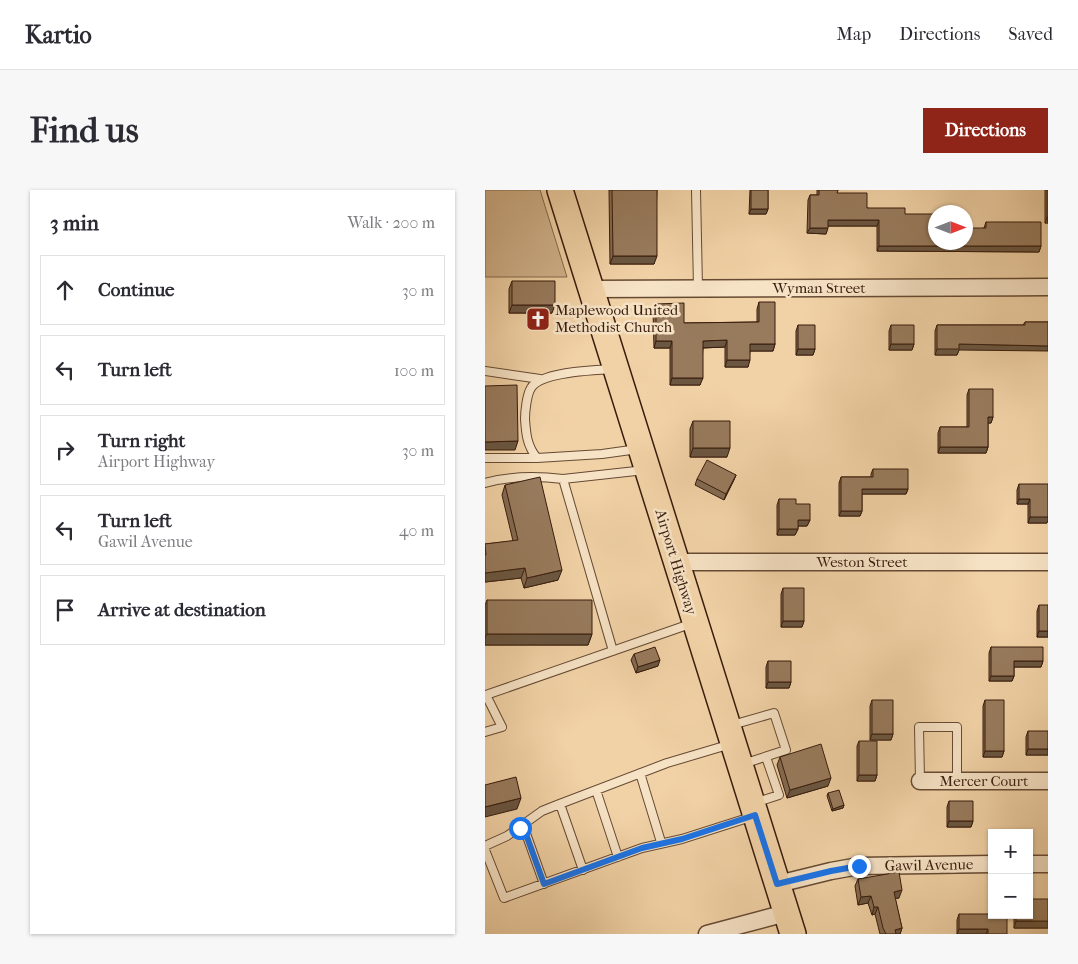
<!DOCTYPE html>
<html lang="en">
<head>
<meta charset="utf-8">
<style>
	:root { --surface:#fff; --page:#f7f7f7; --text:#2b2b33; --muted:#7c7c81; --line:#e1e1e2; --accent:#8f2418 }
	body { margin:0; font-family:"IM FELL French Canon",serif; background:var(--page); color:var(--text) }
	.controls { position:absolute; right:15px; bottom:15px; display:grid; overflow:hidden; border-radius:0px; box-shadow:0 1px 4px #0004 }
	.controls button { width:45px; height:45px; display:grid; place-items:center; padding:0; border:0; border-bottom:1px solid var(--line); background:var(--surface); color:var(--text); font:25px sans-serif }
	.compass { position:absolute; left:443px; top:15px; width:45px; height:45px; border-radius:50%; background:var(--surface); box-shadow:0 1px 4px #0004; rotate:90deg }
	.stop { position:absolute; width:15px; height:15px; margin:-11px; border:4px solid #1a73e8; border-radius:50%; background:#fff }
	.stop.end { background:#1a73e8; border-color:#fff; box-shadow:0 1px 5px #0008 }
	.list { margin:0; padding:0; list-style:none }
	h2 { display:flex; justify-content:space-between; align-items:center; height:65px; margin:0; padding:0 20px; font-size:21px }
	h2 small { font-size:16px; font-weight:400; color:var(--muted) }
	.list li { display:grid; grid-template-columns:32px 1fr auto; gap:15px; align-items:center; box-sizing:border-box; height:70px; margin:0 10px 10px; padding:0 10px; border:1px solid var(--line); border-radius:0px }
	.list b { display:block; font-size:19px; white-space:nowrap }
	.list p { margin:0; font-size:16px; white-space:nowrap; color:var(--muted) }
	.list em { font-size:16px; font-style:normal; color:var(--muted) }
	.icon { flex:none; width:28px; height:28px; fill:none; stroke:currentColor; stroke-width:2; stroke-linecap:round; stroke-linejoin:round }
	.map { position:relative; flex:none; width:563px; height:744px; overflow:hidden; border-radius:0px }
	header { display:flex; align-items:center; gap:30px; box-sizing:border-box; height:70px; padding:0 25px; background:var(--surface); border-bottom:1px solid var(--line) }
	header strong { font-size:24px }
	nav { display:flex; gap:28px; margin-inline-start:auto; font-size:18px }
	.intro { display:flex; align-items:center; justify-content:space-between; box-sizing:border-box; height:120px; padding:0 30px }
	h1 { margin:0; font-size:35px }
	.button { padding:12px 22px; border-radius:0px; background:var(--accent); color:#fff; font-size:18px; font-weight:700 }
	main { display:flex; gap:30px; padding:0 30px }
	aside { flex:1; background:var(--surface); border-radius:0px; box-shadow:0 1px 4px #0004 }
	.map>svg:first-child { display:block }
	.green { fill:#d2b38c; stroke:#85684c }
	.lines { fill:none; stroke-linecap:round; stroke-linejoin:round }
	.lane-casing { stroke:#664a33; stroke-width:10 }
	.street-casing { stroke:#664a33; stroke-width:19 }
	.primary-casing { stroke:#381c0d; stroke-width:28 }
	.lane { stroke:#f6e2c5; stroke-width:8 }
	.street { stroke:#f6e2c5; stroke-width:16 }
	.primary { stroke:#f1d2a6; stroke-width:25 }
	.wall { fill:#836a50; stroke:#381c0d }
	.shaded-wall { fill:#6a5641; stroke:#381c0d }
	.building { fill:#987b5d; stroke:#381c0d }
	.route { stroke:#1a73e8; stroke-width:6 }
	.labels { text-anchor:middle; stroke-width:5; stroke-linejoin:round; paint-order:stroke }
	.street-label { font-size:15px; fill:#381c0d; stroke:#f6e2c5 }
	.poi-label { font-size:15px; fill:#381c0d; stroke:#f6e2c5; text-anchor:start }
</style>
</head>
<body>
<header>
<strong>Kartio</strong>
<nav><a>Map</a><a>Directions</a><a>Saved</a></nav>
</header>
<div class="intro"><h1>Find us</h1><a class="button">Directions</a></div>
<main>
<aside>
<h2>3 min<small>Walk · 200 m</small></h2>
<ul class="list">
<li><svg class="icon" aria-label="ahead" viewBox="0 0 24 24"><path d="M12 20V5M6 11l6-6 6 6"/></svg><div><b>Continue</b></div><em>30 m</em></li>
<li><svg class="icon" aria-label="left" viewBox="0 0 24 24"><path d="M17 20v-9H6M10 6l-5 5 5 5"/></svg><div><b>Turn left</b></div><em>100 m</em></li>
<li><svg class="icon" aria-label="right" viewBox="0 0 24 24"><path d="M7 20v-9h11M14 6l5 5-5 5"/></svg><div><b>Turn right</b><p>Airport Highway</p></div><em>30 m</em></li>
<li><svg class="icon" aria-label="left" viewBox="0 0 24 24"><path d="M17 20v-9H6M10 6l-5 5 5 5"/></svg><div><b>Turn left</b><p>Gawil Avenue</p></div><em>40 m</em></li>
<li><svg class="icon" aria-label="arrive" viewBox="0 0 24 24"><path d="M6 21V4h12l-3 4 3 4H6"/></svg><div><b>Arrive at destination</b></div></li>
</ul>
</aside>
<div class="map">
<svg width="563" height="744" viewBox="0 0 563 744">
	<rect width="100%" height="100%" fill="#f1d2a6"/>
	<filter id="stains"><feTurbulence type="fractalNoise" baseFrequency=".004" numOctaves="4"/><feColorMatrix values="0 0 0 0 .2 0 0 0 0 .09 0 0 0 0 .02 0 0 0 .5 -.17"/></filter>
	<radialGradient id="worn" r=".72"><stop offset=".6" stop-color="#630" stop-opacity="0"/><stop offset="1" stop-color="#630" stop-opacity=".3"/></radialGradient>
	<path class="green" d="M0 0H55L82 87H0Z"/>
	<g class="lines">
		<g class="lane-casing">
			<path id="lane" d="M211 0 213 98
				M127 179C108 180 55 182 46 198 42 204 40 221 40 229 41 244 42 256 52 268L117 264 153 259
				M0 181 55 189
				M0 268H52
				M78 289 160 280
				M0 293C25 286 52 286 78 289L128 461
				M247 535 289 523 301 560 258 574
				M0 542 17 537 1 505 208 433
				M155 583 176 652
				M435 591 434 537H472V590
				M111 600 133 667
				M269 613 294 605 281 567
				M75 614 98 680
				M38 635 59 694
				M0 656 22 646 57 621 72 615 182 573 246 554
				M0 660 19 708 157 658 197 649 269 626"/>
		</g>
		<g class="street-casing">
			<path id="street" d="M105 99 563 97
				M190 372H563
				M435 591H563
				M544 674H563
				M293 694 346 681 374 676 507 674
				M222 744 301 723"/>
		</g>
		<g class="primary-casing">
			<path id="primary" d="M75 0 308 744"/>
		</g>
		<use href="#lane" class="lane"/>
		<use href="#street" class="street"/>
		<use href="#primary" class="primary"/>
	</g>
	<path class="wall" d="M124 0H172L169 74H125Z
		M265 0H283V19L281 24H264Z
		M332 0H353L352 3 382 18 420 24 450 52 499 38 501 32 556 56 554 62 392 61V36H343L341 44 322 43 323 10 325 5H332Z
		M560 0H563V33H560Z
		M27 91 67 123H24V99Z
		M274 112 290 154 288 161H265L263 177H240V157L218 158 215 195H185V158H169L168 121 171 114 199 133 272 132V119Z
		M540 132H563L474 160 472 165H450V141L452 135H538Z
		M313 135 330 159 328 165H311V141Z
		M406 135 429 154 427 160H404V141Z
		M484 199 508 227 506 233H503V257L501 263H453V243L455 237H482V205Z
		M208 231 242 267H205V239Z
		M388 279 423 299 421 304H377V321L375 326H354V293L356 287H386V284Z
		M251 285 239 310 210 295 212 289Z
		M534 294 562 333H543V314H532V300Z
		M20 295 73 390 39 398 36 388 0 392V354L28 351 17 305Z
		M294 309 311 314 325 330 322 336H313V339L310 345H292V315Z
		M298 398 319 431 317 437H296V404Z
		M2 410 107 444 103 455H0V415Z
		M554 415 563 447H552V421Z
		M506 457 558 471 556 477H529V486L527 491H504V463Z
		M149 464 173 476 151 483 146 470Z
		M283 471 306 492 304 498H281V477Z
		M387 510 408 544 406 550H385V516Z
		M500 510 519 561 517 567H498V516Z
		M543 541 563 565H541V547Z
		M374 551 392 585 390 591H372V556Z
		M295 567 343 596 302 608 292 575Z
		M343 603 359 615 358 618 347 621 342 606Z
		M464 611 488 631 486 637H462V617Z
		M373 689 414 708H410L417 738 415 744H395L390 724 387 725 383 713 373 715 370 696Z
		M474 724 522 744H472V730Z
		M529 725H544L563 738H529Z"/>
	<path class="shaded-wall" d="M266 19H283L281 24H264Z
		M562 27 563 33H560Z
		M343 30H394L392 36H341Z
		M325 38H343L341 44 322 43Z
		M394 56H556L554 62 392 61Z
		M128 66H172L169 74H125Z
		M27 115H70L67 123H24Z
		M242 150 240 157 215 158 218 151Z
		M171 151H187L185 158H169Z
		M265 154H290L288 161H263Z
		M406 154H429L427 160H404Z
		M474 154 563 156V161L474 160 472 165H450L452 159Z
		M313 159H330L328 165H311Z
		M242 170H265L263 177H240Z
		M187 188H218L215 195H185Z
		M503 227H508L506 233H501Z
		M33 251 30 260H0V252Z
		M455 257H503L501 263H453Z
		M208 258H245L242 267H205Z
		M251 285 249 290 239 310 241 304Z
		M377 299H423L421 304H375Z
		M534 309H545L543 314H532Z
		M356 321H377L375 326H354Z
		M563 324V330L562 333H543L545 327Z
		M313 330H325L322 336H310Z
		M294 339H313L310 345H292Z
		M40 378 36 388 0 392V383Z
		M77 380 73 390 39 398 42 388Z
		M298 431H319L317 437H296Z
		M554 441H563V447H552Z
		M2 444H107L103 455H0V448Z
		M175 470 173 476 151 483 153 477Z
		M529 471H558L556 477H527Z
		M506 486H529L527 491H504Z
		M283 492H306L304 498H281Z
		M387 544H408L406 550H385Z
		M543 559H563V565H541Z
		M500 561H519L517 567H498Z
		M374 585H392L390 591H372Z
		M346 588 343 596 302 608 305 600Z
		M36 608 32 619 0 627V617Z
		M359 615 358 618 347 621 348 619Z
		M464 631H488L486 637H462Z
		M417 700 414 708 406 709 409 702Z
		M386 706 383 713 373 715 376 707Z
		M389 717H393L390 724 387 725Z
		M531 731H563V738H529Z
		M417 738 415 744H409L410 740Z
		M474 739H503L501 744H472Z"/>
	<path class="building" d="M127 0H172V66H128Z
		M266 0H283V19H266Z
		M334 0H353L352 3H382V18H420V24H450V52H480V38H501V32H556V56H394V30H343V38H325V5H334Z
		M562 0H563V27H562Z
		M27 91H70V115H27Z
		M274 112H290V154H265V170H242V150L218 151V188H187V151H171V114L199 113V133L274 132Z
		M540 132H563V156L474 154V159H452V135H540Z
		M313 135H330V159H313Z
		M406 135H429V154H406Z
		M32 195 33 251 0 252V196Z
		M484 199H508V227H503V257H455V237H484Z
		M208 231H245V258H208Z
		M222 270 251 285 241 304 212 289Z
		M388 279H423V299H377V321H356V287H388Z
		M55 287 77 380 42 388 40 378 0 383V365H1L0 354 33 350 20 295Z
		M534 294H563V327H545V309H534Z
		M294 309H311V314H325V330H313V339H294Z
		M298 398H319V431H298Z
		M2 410H107V444H2Z
		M554 415H563V441H554Z
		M170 457 175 470 153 477 149 464Z
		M506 457H558V471H529V486H506Z
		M283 471H306V492H283Z
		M387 510H408V544H387Z
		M500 510H519V561H500Z
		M543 541H563V559H543Z
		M374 551H392V585H374Z
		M336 554 346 588 305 600 295 567Z
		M31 587 36 608 0 617V595Z
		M354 600 359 615 348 619 343 603Z
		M464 611H488V631H464Z
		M414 682 417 700 409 702 417 738 410 740 411 744H401L398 738 393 717H389L386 706 376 707 373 689Z
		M544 709H563V731H531V725H544Z
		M474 724H507V725H522V744H503V739H474Z"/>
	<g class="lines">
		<path class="route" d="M35 638 38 636 59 694 157 658 197 649 270 625 292 694 346 681 374 676"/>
	</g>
	<defs>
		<g id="church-square" transform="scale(1.25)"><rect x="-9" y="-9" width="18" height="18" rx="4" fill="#8f2418" stroke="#f6e2c5"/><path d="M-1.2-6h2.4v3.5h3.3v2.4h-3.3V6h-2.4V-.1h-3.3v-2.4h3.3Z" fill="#fff"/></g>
	</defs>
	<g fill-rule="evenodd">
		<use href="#church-square" x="53" y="129"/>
	</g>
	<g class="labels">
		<g class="street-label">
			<text x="334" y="103">Wyman Street</text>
			<text transform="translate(191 372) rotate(73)" y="5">Airport Highway</text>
			<text x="377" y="377">Weston Street</text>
			<text x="499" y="596">Mercer Court</text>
			<text transform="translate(444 675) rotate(-1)" y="5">Gawil Avenue</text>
		</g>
		<g class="poi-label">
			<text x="70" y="125">Maplewood United<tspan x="70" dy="17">Methodist Church</tspan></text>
		</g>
	</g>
	<rect width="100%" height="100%" filter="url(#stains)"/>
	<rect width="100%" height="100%" fill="url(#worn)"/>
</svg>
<div class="controls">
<button>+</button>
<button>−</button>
</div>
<svg class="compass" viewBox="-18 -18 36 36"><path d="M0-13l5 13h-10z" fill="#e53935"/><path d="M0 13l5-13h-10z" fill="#7c7c81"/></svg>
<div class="stop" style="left:35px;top:638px"></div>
<div class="stop end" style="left:374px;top:676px"></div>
</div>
</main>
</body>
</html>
